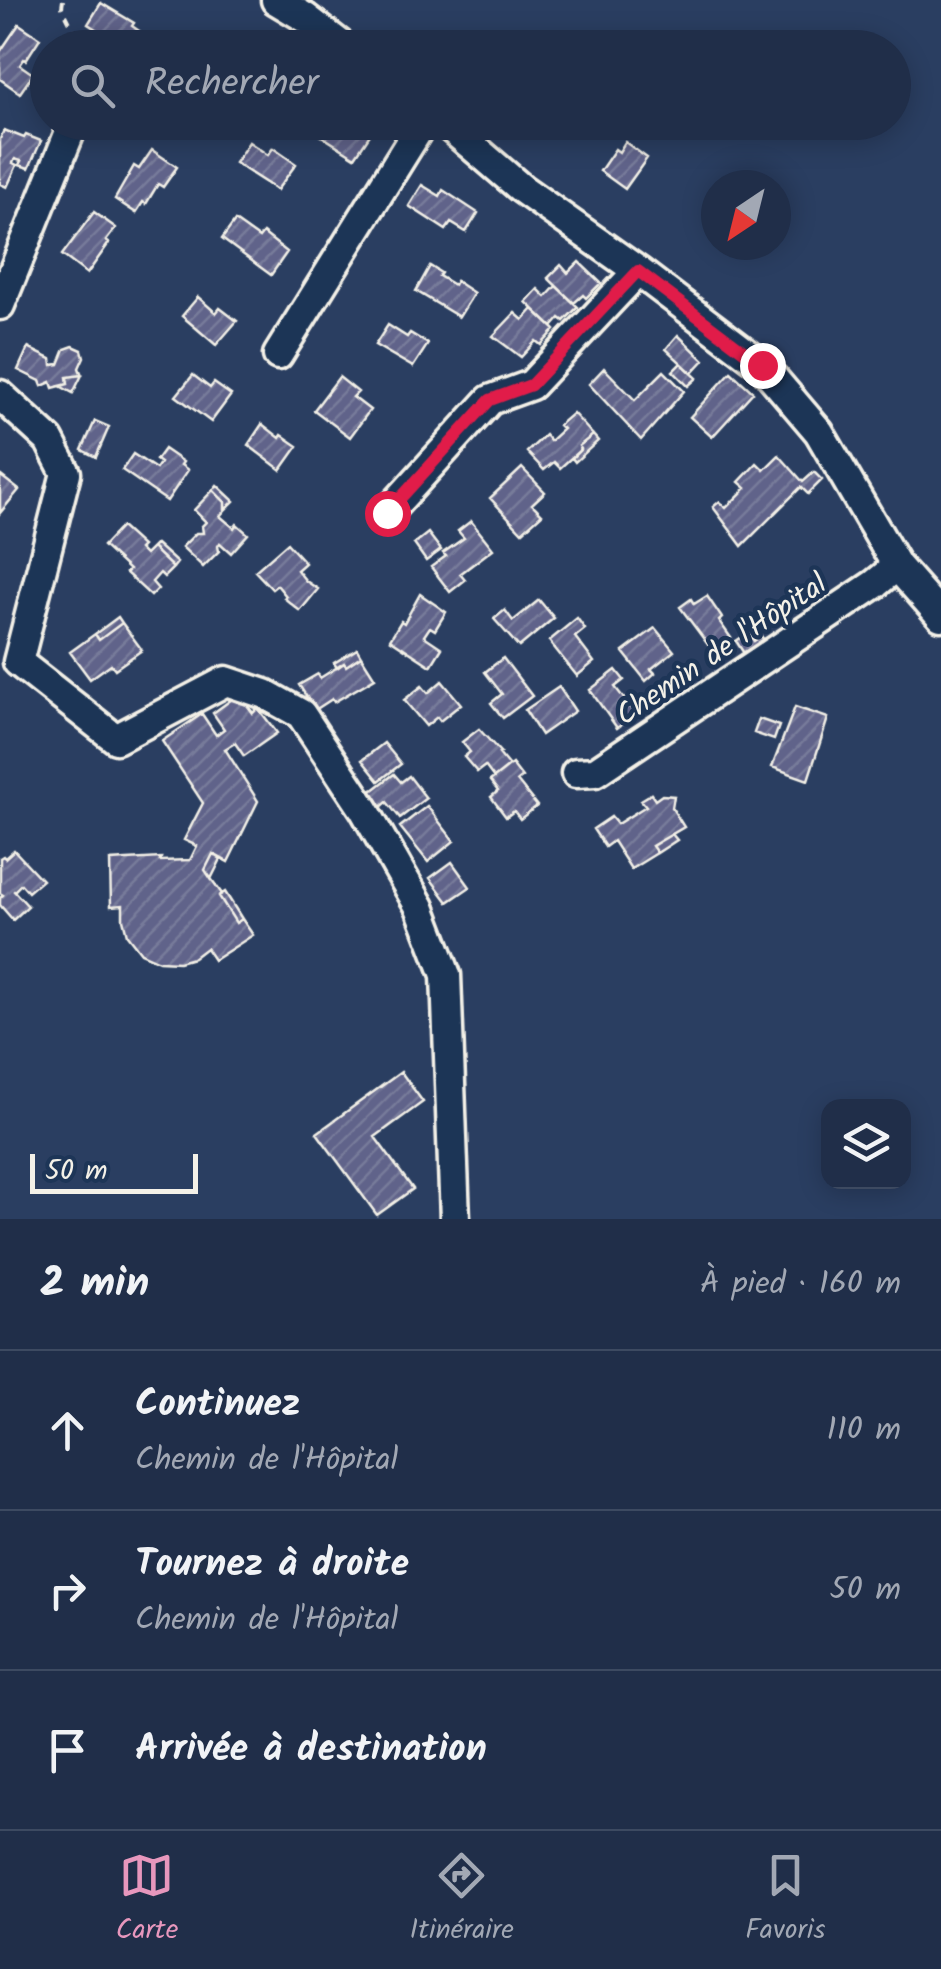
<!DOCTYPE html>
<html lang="fr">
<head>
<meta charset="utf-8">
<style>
	:root { --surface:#202e49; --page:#2d3a53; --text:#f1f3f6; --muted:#a2a8b4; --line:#3d4a61; --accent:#e797bd }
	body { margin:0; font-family:Kalam,sans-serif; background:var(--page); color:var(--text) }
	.controls { position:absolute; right:30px; bottom:30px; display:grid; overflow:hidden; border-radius:20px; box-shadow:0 5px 25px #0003 }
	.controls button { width:90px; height:90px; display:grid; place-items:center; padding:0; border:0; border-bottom:2px solid var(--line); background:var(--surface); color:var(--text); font:50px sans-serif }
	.compass { position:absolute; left:701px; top:170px; width:90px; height:90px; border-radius:50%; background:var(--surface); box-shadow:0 5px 25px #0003; rotate:215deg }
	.scale { position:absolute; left:30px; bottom:25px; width:168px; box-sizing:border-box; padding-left:10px; border:5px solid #f4f1e8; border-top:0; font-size:28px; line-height:35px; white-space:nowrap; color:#f4f1e8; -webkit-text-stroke:8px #1d3557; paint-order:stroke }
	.stop { position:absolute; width:30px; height:30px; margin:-22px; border:8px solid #e11d48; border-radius:50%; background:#fff }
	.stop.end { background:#e11d48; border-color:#fff; box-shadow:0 2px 10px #0008 }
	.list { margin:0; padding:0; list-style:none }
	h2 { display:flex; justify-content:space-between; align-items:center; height:130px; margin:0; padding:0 40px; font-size:42px }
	h2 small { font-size:32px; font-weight:400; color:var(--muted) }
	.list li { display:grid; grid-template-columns:65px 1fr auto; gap:30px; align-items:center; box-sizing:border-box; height:160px; padding:0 40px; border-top:2px solid var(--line) }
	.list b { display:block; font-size:38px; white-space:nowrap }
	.list p { margin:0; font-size:32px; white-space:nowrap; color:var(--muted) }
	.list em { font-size:32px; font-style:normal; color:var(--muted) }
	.icon { flex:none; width:55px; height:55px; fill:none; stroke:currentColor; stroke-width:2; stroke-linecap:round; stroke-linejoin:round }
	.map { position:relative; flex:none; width:941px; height:1219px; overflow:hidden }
	.search { position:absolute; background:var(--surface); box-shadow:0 5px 25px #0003; left:30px; right:30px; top:30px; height:110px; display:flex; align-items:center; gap:25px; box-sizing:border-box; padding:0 35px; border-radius:55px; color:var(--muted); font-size:38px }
	.sheet { height:610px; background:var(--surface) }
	nav { display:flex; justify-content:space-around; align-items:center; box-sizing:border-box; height:140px; border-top:2px solid var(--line); background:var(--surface); font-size:28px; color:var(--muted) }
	nav a { display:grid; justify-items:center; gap:5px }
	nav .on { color:var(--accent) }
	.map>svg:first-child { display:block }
	.building { fill:url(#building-hatch); stroke:#f4f1e8; stroke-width:2.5 }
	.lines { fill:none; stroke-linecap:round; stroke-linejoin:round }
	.minor-casing { stroke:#f4f1e8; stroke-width:35 }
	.path { stroke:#f4f1e8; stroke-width:4; stroke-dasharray:8 8; stroke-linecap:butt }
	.minor { stroke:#1d3557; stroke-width:28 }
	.route { stroke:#e11d48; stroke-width:12 }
	.labels { text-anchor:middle; stroke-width:9; stroke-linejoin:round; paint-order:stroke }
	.street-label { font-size:30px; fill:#f4f1e8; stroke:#1d3557 }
</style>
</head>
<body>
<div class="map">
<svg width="941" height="1219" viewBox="0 0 941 1219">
	<defs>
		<pattern id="building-hatch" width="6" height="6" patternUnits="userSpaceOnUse" patternTransform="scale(2.5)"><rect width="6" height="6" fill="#60648a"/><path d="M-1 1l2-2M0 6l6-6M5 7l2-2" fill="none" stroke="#777b9a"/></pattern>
	</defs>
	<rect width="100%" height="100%" fill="#2a3e61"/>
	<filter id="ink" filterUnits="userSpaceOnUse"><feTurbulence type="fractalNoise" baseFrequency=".01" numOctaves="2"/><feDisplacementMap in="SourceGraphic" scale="20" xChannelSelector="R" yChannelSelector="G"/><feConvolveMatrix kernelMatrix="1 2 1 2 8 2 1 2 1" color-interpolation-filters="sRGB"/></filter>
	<g filter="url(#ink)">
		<path class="building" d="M101 3 134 23 132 26 148 37 140 48H132L122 41 121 45 88 24Z
			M19 24 40 38 26 60 24 59 20 65 33 74 20 93 0 79V52Z
			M324 122H356L371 133 355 157 317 133Z
			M4 130 24 138 26 135 41 141 29 168 19 165 21 161 15 159 13 163 17 165 7 187 0 184V139Z
			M249 142 268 155 273 148 296 164 277 190 235 163Z
			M625 142 647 158 625 189 600 171 615 149 619 152Z
			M152 150 177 167 163 187 158 184 146 204 143 202 136 213 115 199 134 166 139 169Z
			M422 185 440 196 443 190 478 213 466 232 451 223 446 230 409 206Z
			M94 212 116 228 106 241 109 243 87 274 62 255Z
			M235 221 259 238 263 233 287 252 271 275 222 239Z
			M579 262 601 283 586 298 583 295 574 303 548 278 561 265 568 273Z
			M430 266 441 273 439 276 454 285 456 281 474 293 459 317 416 291Z
			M556 286 578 307 564 321 560 318 552 327 526 302 538 289 546 297Z
			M198 297 216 313 220 308 237 321 216 345 182 316Z
			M533 309 555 330 541 345 536 341 521 357 493 336 515 313 523 320Z
			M388 325 407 337 410 333 428 344 413 367 375 345Z
			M678 335 704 360 692 373 666 349Z
			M73 346 82 350 84 357 79 368 82 375 67 377 68 384 53 388 51 382 42 386 40 381 18 370 28 348 51 359 52 365 59 364 65 349Z
			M681 363 697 378 688 386 673 371Z
			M604 368 635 400 664 371 684 391 641 440 589 384Z
			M731 372 753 392 712 437 690 417Z
			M82 375 73 393 60 386 68 384 67 377Z
			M193 375 210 388 214 383 231 395 211 422 176 396Z
			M339 377 358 392 353 397 370 410 350 437 314 410Z
			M573 413 593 435 579 446 581 449 560 468 554 462 544 470 527 452 545 435 550 441 563 429 559 425Z
			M95 421 109 427 96 457 82 450Z
			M262 424 280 438 282 435 298 446 281 470 248 445Z
			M593 435 598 441 575 462 572 458 581 449 579 446Z
			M164 449 183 462 181 465 188 470 167 501 122 470 133 454 156 469 160 463 156 460Z
			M779 455 803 482 814 472 822 480 808 494 801 487 742 546 713 507 719 502 726 508 746 488 739 482 757 463 764 470Z
			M522 468 545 492 532 504 542 514 522 532 490 498Z
			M1 476 19 490 0 513V477Z
			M217 485 234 501 225 510V502L213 490Z
			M213 490 225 502V510L220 516 234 528 237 524 248 534 231 553 220 543 218 546 219 551 203 567 182 547 196 533H203L202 526 206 522 194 510Z
			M471 521 493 549 460 574 465 580 450 592 431 567 446 556 443 553 464 538 458 531Z
			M121 527 142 546 139 549 145 555 152 548 173 568 164 577 160 573 152 582 158 589 151 596 126 573 129 570 103 546Z
			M428 533 441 550 426 561 414 544Z
			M287 543 305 563 297 570 306 581 318 589 300 611 284 598 286 596 277 585 272 589 255 571Z
			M156 544 177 563 173 568 152 548Z
			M420 594 446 612 435 630 430 627 424 636 442 648 431 666 390 639 401 621 404 623Z
			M707 596 722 618 719 621 731 638 712 650 680 607 691 599 694 604Z
			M539 600 554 618 519 647 494 619 505 610 513 621Z
			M118 617 122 623 99 640 95 634Z
			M577 618 585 629 575 637 594 662 577 676 549 641Z
			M122 623 142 650 115 669 111 664 90 679 70 652 95 634 99 640Z
			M655 628 674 651 651 669 655 673 646 681 623 652Z
			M748 633 754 641 761 636 767 644 747 658 736 641Z
			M357 649 361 656 346 666 344 663 337 668 334 663Z
			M361 656 375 678 334 702 332 699 315 710 299 685 318 674 320 678 344 663 346 666Z
			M503 658 532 696 503 718 491 703 502 694 485 672Z
			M616 670 624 680 615 687 636 714 617 728 590 690Z
			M442 681 461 704 440 721 437 717 426 726 404 700 422 686 428 693Z
			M559 687 575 711 541 735 525 710Z
			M239 694 253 713 258 708 277 733 244 756 235 743 225 749 258 801 228 862 213 854 205 870 222 894 219 896 236 923 242 919 253 935 214 960 206 948 193 958 179 962 159 961 141 953 127 935 123 919V905L111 906 110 861 161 858 160 861 190 860 197 846 184 840 203 803 162 741 202 714 216 735 224 729 213 713Z
			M795 707 828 718 808 780 772 767Z
			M759 719 779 726 774 740 754 733Z
			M479 729 501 753 499 754 509 766 494 778 485 766 477 772 464 757 470 752 462 742Z
			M384 743 401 764 379 781 362 760Z
			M512 764 522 777 517 781 537 806 520 819 514 811 506 817 491 797 498 791 490 781Z
			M394 774 401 782 409 776 426 798 400 818 387 802 379 809 368 794Z
			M651 794 655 800 662 795 674 796 672 808 684 827 652 846 657 853 631 869 613 841 605 847 593 829 611 817 617 824 646 806 641 800Z
			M427 806 454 841 428 862 400 827Z
			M672 834 677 840 657 853 652 846Z
			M14 850 42 880 28 892 21 884 14 891 28 906 13 920 0 905V898L3 895 0 893V858L3 856 5 858Z
			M213 854 221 859 211 879 205 870Z
			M452 862 470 887 448 902 430 878Z
			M225 892 242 919 236 923 219 896Z
			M401 1072 423 1102 375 1137 413 1189 377 1215 317 1133Z"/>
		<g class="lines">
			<g class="minor-casing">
				<path id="minor" d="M276 0 306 18 345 48
					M444 122 522 189 638 271 762 365 819 432 897 566 941 616
					M0 305 74 122
					M278 355 423 122
					M0 395 49 440 66 473 18 662 116 739 226 681 265 694 301 714 364 809 420 907 446 975 455 1219
					M387 513 490 400 531 385 638 271
					M576 773 595 772 875 584 897 566"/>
			</g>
			<path class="path" d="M63 0 62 7 83 48"/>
			<use href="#minor" class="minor"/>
		</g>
	</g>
	<g class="lines" filter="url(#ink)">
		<path class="route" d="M387 513 490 400 531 385 638 271 762 365"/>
	</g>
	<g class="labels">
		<g class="street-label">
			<text transform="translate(721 649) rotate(-34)" y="10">Chemin de l'Hôpital</text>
		</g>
	</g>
</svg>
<div class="controls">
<button><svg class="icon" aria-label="layers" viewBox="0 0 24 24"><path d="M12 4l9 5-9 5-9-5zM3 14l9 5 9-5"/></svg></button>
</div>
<svg class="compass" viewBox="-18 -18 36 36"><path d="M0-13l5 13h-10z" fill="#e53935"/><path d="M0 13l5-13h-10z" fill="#a2a8b4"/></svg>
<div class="scale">50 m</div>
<div class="stop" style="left:387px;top:513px"></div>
<div class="stop end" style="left:762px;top:365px"></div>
<div class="search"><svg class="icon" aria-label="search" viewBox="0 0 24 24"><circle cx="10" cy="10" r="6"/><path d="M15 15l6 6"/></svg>Rechercher</div>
</div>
<section class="sheet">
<h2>2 min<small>À pied · 160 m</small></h2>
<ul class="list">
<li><svg class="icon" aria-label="ahead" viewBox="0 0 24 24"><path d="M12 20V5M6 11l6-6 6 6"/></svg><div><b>Continuez</b><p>Chemin de l'Hôpital</p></div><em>110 m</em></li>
<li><svg class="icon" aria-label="right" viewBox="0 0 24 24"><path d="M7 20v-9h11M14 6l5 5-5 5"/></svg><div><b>Tournez à droite</b><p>Chemin de l'Hôpital</p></div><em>50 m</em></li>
<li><svg class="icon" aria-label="arrive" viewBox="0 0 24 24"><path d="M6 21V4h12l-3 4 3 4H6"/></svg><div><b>Arrivée à destination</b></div></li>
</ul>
</section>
<nav>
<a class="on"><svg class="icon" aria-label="map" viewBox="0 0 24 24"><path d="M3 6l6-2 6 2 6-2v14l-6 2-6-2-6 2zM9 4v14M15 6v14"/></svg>Carte</a>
<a><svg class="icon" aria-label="directions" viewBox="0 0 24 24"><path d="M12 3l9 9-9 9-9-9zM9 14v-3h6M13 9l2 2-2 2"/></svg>Itinéraire</a>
<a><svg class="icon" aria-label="saved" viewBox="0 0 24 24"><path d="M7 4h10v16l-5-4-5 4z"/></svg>Favoris</a>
</nav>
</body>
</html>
